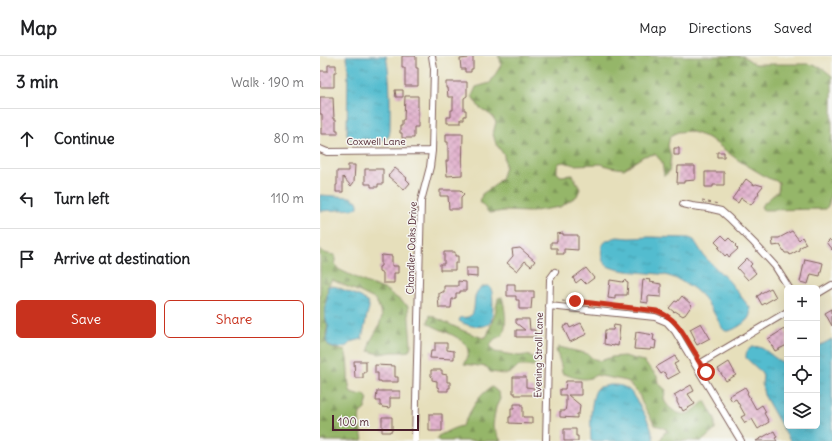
<!DOCTYPE html>
<html lang="en">
<head>
<meta charset="utf-8">
<style>
	:root { --surface:#fff; --page:#f2f2f2; --text:#202124; --muted:#757577; --line:#e0e0e0; --accent:#c8321e }
	body { margin:0; font-family:Delius,sans-serif; background:var(--page); color:var(--text) }
	.controls { position:absolute; right:12px; bottom:12px; display:grid; overflow:hidden; border-radius:6px; box-shadow:0 4px 16px #0002 }
	.controls button { width:36px; height:36px; display:grid; place-items:center; padding:0; border:0; border-bottom:1px solid var(--line); background:var(--surface); color:var(--text); font:20px sans-serif }
	.scale { position:absolute; left:12px; bottom:10px; width:87px; box-sizing:border-box; padding-left:4px; border:2px solid #4a1f2b; border-top:0; font-size:11px; line-height:14px; white-space:nowrap; color:#4a1f2b; -webkit-text-stroke:3px #f6f6f2; paint-order:stroke }
	.stop { position:absolute; width:12px; height:12px; margin:-9px; border:3px solid #c8321e; border-radius:50%; background:#fff }
	.stop.end { background:#c8321e; border-color:#fff; box-shadow:0 1px 4px #0008 }
	.list { margin:0; padding:0; list-style:none }
	h2 { display:flex; justify-content:space-between; align-items:center; height:52px; margin:0; padding:0 16px; font-size:17px }
	h2 small { font-size:13px; font-weight:400; color:var(--muted) }
	.list li { display:grid; grid-template-columns:26px 1fr auto; gap:12px; align-items:center; box-sizing:border-box; height:60px; padding:0 16px; border-top:1px solid var(--line) }
	.list b { display:block; font-size:15px; white-space:nowrap }
	.list em { font-size:13px; font-style:normal; color:var(--muted) }
	.actions { display:flex; gap:8px; padding:12px 16px }
	.actions a { flex:1; padding:9px 0; border:1px solid var(--accent); border-radius:6px; text-align:center; font-size:14px; color:var(--accent) }
	.actions .main { background:var(--accent); color:#fff }
	.icon { flex:none; width:22px; height:22px; fill:none; stroke:currentColor; stroke-width:2; stroke-linecap:round; stroke-linejoin:round }
	.map { position:relative; flex:none; width:512px; height:385px; overflow:hidden }
	header { display:flex; align-items:center; gap:24px; box-sizing:border-box; height:56px; padding:0 20px; background:var(--surface); border-bottom:1px solid var(--line) }
	header strong { font-size:19px }
	nav { display:flex; gap:22px; margin-inline-start:auto; font-size:14px }
	main { display:flex }
	aside { flex:1; background:var(--surface) }
	.map>svg:first-child { display:block }
	.forest { fill:url(#forest-firs); stroke:#706a4a }
	.water { fill:url(#water-ripples); stroke:#4e6e7d }
	.building { fill:url(#building-cross-hatch) }
	.lines { fill:none; stroke-linecap:round; stroke-linejoin:round }
	.minor-casing { stroke:#81625d; stroke-width:8 }
	.path { stroke:#81625d; stroke-width:1; stroke-dasharray:3 3; stroke-linecap:butt }
	.minor { stroke:#fff; stroke-width:6 }
	.route { stroke:#c8321e; stroke-width:5 }
	.labels { text-anchor:middle; stroke-width:3; stroke-linejoin:round; paint-order:stroke }
	.street-label { font-size:10px; fill:#4a1f2b; stroke:#f6f6f2 }
</style>
</head>
<body>
<header>
<strong>Map</strong>
<nav><a>Map</a><a>Directions</a><a>Saved</a></nav>
</header>
<main>
<aside>
<h2>3 min<small>Walk · 190 m</small></h2>
<ul class="list">
<li><svg class="icon" aria-label="ahead" viewBox="0 0 24 24"><path d="M12 20V5M6 11l6-6 6 6"/></svg><div><b>Continue</b></div><em>80 m</em></li>
<li><svg class="icon" aria-label="left" viewBox="0 0 24 24"><path d="M17 20v-9H6M10 6l-5 5 5 5"/></svg><div><b>Turn left</b></div><em>110 m</em></li>
<li><svg class="icon" aria-label="arrive" viewBox="0 0 24 24"><path d="M6 21V4h12l-3 4 3 4H6"/></svg><div><b>Arrive at destination</b></div></li>
</ul>
<div class="actions"><a class="main">Save</a><a>Share</a></div>
</aside>
<div class="map">
<svg width="512" height="385" viewBox="0 0 512 385">
	<defs>
		<pattern id="forest-firs" width="22" height="20" patternUnits="userSpaceOnUse"><rect width="22" height="20" fill="#95b669"/><path d="M5 1l3.5 6h-7zM16 11l3.5 6h-7z" fill="#7c9357"/></pattern>
		<pattern id="water-ripples" width="26" height="14" patternUnits="userSpaceOnUse"><rect width="26" height="14" fill="#52bccf"/><path d="M2 4q2-2 4 0t4 0M15 11q2-2 4 0t4 0" fill="none" stroke="#4698a8"/></pattern>
		<pattern id="building-cross-hatch" width="8" height="8" patternUnits="userSpaceOnUse"><rect width="8" height="8" fill="#e2b3ce"/><path d="M0 0l8 8M0 8l8-8" fill="none" stroke="#b991a7"/></pattern>
	</defs>
	<rect width="100%" height="100%" fill="#f6f6f2"/>
	<filter id="ink" filterUnits="userSpaceOnUse"><feTurbulence type="fractalNoise" baseFrequency=".025" numOctaves="2"/><feDisplacementMap in="SourceGraphic" scale="8" xChannelSelector="R" yChannelSelector="G"/><feConvolveMatrix kernelMatrix="1 2 1 2 8 2 1 2 1" color-interpolation-filters="sRGB"/></filter>
	<filter id="wash" filterUnits="userSpaceOnUse"><feTurbulence type="fractalNoise" baseFrequency=".012" numOctaves="4" result="noise"/><feDisplacementMap in="SourceGraphic" scale="16" xChannelSelector="R" yChannelSelector="G"/><feGaussianBlur stdDeviation="0.9" result="paint"/><feColorMatrix in="noise" values="0 0 0 0 0 0 0 0 0 0 0 0 0 0 0 0 0 1.4 0 .05"/><feComposite in="paint" operator="in"/></filter>
	<g filter="url(#wash)">
		<rect width="100%" height="100%" fill="#e6dfbb"/>
		<path class="forest" d="M178 0H423L435 8H489L501 11 512 20V132L509 148 506 153 443 154 441 150 458 135 459 126 448 122 418 104 389 82 369 75 358 76 350 80 348 90 351 100 349 116 344 120 342 106 335 98 324 100 304 113 290 111 281 108 254 109 244 106 239 107 237 111V117L241 120 253 119 260 133 257 140 240 151 209 156 185 155 169 157 160 146 162 138 174 130 181 123 185 111 184 99 176 88 173 78 176 66 172 60 159 51 152 40 156 31 170 27 181 9 180 3Z
			M0 192C3 198 9 198 15 199V207L18 213 45 226 66 234 88 250 91 289 89 295 83 296H72L59 298 49 295 50 286 59 270 62 260 56 244 42 237 12 224 8 230 5 260 8 270 6 278 9 290 12 292 25 295C30 309 26 324 31 337L37 339 44 338 48 343 45 353 40 357C38 366 41 375 43 384L42 385H0Z
			M182 241C185 251 188 270 182 280 175 282 172 284 170 291L175 296 199 300 206 299 213 301 217 307 213 310H198C196 312 193 315 190 317 185 320 176 316 170 316L167 311 144 308C161 283 122 277 108 267L110 259 144 275 163 282 167 280 175 258 178 242Z
			M239 291 268 298 272 302 280 305 292 301 304 300 323 305 330 312 337 320 338 327 346 334C345 337 344 340 344 343 346 351 358 360 367 358 375 355 378 350 385 345L395 363V374L382 385H340L344 377 348 375 342 371 335 369 322 347 319 338 307 325 276 319C265 327 253 321 242 317L241 309 236 294Z
			M172 331 179 337 180 343 176 351 174 362 173 370 181 385H119L117 383 118 380C127 376 132 372 142 370 151 356 157 339 172 331Z"/>
		<path class="water" d="M26 0H66C71 25 70 50 70 75L69 80 65 84 30 83 27 79 28 10Z
			M0 139 30 141 37 145 38 148V151L35 153 0 155Z
			M297 181 310 182 329 181 369 182 374 184 384 200 409 225 430 252C430 255 431 258 429 261 427 266 412 276 406 275 402 274 401 269 399 266 392 253 383 238 370 230 363 226 354 221 345 219 332 216 294 217 285 208 281 204 281 196 282 190 285 184 291 183 297 181Z
			M8 230H12L17 231 41 241 46 245 49 249V252L47 259 42 283 31 286 27 290 20 292H13L9 290 6 285 8 270 5 260Z
			M166 230C168 230 170 230 171 233 174 240 173 259 171 266 163 274 147 270 139 265L140 262C143 261 147 262 150 260 159 255 148 234 166 230Z
			M512 283V385H470L444 339 442 329 443 320 440 315 426 302C426 298 426 296 429 293 442 283 454 307 467 307V370H497V351L500 343 497 336V291Z
			M290 329C295 329 302 329 306 332 311 334 313 340 316 344 324 357 332 370 334 385H271C270 375 270 338 278 332 281 330 287 330 290 329Z"/>
		<g id="blocks">
			<path class="building" d="M82 0H95L96 1V12H98V30H85V12H82Z
				M148 0H153V13H151V16H145V13H141L140 3 148 2Z
				M8 9H16V16H14V31H0V15H8Z
				M126 26H147V40L144 42V54H146V60H144V63H141V67H127V61H131V54H133V41H128L127 32H126Z
				M75 34H83V41H76Z
				M85 40H98V71H94V82H82V77H80V70H82V64H84Z
				M0 41H13L14 63H16V74H18V78H1V72H2V58H0Z
				M126 78H143L142 119 127 120 126 105H128V86H126Z
				M354 92H359V99H354Z
				M397 96H404V101H397Z
				M28 109H35L34 126 31 130 23 121V136H16V129H17V115H28Z
				M358 110H375V124L364 125V127H357Z
				M75 112 87 122 86 123 90 127 84 134 68 120Z
				M45 113H63V128H58V131H51V128H45Z
				M385 116H404V129H393V131H385Z
				M426 123 434 129 436 128 443 130 438 136 439 137 431 149 421 142 418 147 412 143Z
				M120 134H140L144 138 141 141V153H129L128 140H120Z
				M472 175 479 184 482 181 486 188 479 192V194L470 199 469 197H465L460 189 453 190 452 182H459Z
				M243 177V179H258V194L244 193V198H237V192H231V186H237V178Z
				M402 179 407 184 409 182 416 189 415 190 418 193 409 201 407 198 405 200 398 192 400 191 395 186Z
				M509 183 512 186V194L506 186Z
				M200 192 215 205 211 210 205 205 197 215 187 207 193 200 192 193Z
				M124 196H135V200H138V207H135V214H120V208H124Z
				M62 199 72 200V210H78V217H74V227H63V217L59 215V211L61 210V200Z
				M427 202 432 208 430 210 436 217 428 224 417 212Z
				M485 203 503 207 500 220 491 218 488 228 480 226Z
				M146 212H157V221L146 220Z
				M266 212 274 222 266 228 261 223 256 227 253 222Z
				M323 223 331 224 330 226 341 228V241L328 240V247L321 246Z
				M290 224 303 226 305 224 306 226 308 227 307 239H295V243L288 242Z
				M138 225 146 226V235H140V237H136V242H134V243H132L131 252H119L118 241H119V237H121L122 236H124V230H138Z
				M187 228H195V235H214V242H212L211 253H199V244H196V240H187Z
				M451 232 456 241 442 249 437 240 441 238V237Z
				M362 240 372 249 365 259H364L363 260 355 255 354 256 349 252 355 245 357 246Z
				M512 253V270L505 257Z
				M196 263H209L210 274H215V281H196V274H205L196 267Z
				M261 267 267 278 250 286 243 271 248 268 250 272Z
				M381 267 390 282 377 289 374 284 375 283 370 273Z
				M294 269 300 270 298 290 294 289V290L284 288 285 274H293Z
				M464 273 467 279V289L455 295 448 283Z
				M316 276 334 279 333 284 336 285 335 293 331 292 330 294 314 293Z
				M115 287H127V294L134 295V303L110 302 111 295H115Z
				M355 300 358 306 354 308 359 317 348 323 344 316 341 318 336 311Z
				M34 305H46V316H43V322H35Z
				M409 306 416 319 406 325 398 313Z
				M55 309 75 310V321H78V326H61V325H58V317H55Z
				M111 314H122V318L127 319V326H130V332H128V335H119V332L117 331V325L112 324V321L111 320Z
				M193 321H206V331L214 332V339H195V337H193Z
				M246 325H261V339H248L260 349 259 358H257V362L240 361V355H245L246 350V339H240V333H245Z
				M371 329 374 335 368 338 375 348 363 355 361 351 360 352 357 346V343L354 339Z
				M425 331 428 336 427 337 436 353 442 349 446 356 444 357 449 366 438 373 432 363 425 367 421 361 425 359 416 343 412 345 409 340Z
				M57 335H80V342H70V352L62 351V350H60V345H56Z
				M194 348H202V351H203V361H212V368L189 367V361H191V352H194Z
				M109 358H122V375H109Z
				M62 361H72V375H70V376H62Z
				M244 373H256V380H258V385H244Z
				M454 375 457 381 455 382 457 385H436Z"/>
		</g>
	</g>
	<g filter="url(#ink)">
		<use href="#blocks" fill-opacity="0" stroke="#81625d" stroke-width="1"/>
		<g class="lines">
			<g class="minor-casing">
				<path id="minor" d="M0 93 7 96 112 95
					M363 148 372 150 388 152 401 155 409 162 434 187 455 210 469 232
					M497 238 512 229
					M229 250 335 261 347 266 355 275 421 385
					M376 310 467 256
					M95 385 101 145 110 111 112 95 114 13 112 0
					M226 385 230 223 235 216"/>
			</g>
			<path class="path" d="M382 145 399 148
				M242 245 314 252"/>
			<use href="#minor" class="minor"/>
		</g>
	</g>
	<g class="lines" filter="url(#ink)">
		<path class="route" d="M255 245 337 255C359 263 364 280 376 298L378 300 377 302 383 313 386 316"/>
	</g>
	<g class="labels">
		<g class="street-label">
			<text x="56" y="89">Coxwell Lane</text>
			<text transform="translate(91 192) rotate(-88)" y="4">Chandler Oaks Drive</text>
			<text transform="translate(218 299) rotate(-89)" y="4">Evening Stroll Lane</text>
		</g>
	</g>
</svg>
<div class="controls">
<button>+</button>
<button>−</button>
<button><svg class="icon" aria-label="locate" viewBox="0 0 24 24"><circle cx="12" cy="12" r="6"/><path d="M12 2v4M12 18v4M2 12h4M18 12h4"/></svg></button>
<button><svg class="icon" aria-label="layers" viewBox="0 0 24 24"><path d="M12 4l9 5-9 5-9-5zM3 14l9 5 9-5"/></svg></button>
</div>
<div class="scale">100 m</div>
<div class="stop" style="left:386px;top:316px"></div>
<div class="stop end" style="left:255px;top:245px"></div>
</div>
</main>
</body>
</html>
